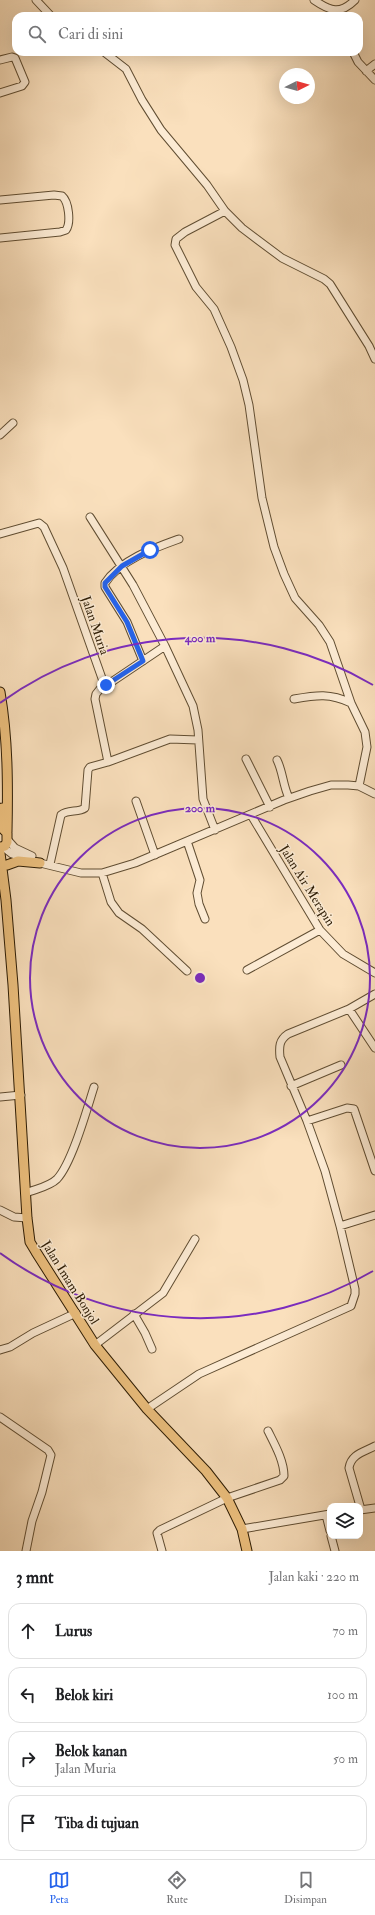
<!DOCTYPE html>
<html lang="id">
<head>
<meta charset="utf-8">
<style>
	:root { --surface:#fff; --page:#f2f2f2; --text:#202124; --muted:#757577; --line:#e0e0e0; --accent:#2563eb }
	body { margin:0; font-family:"IM FELL Double Pica",serif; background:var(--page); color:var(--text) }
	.controls { position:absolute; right:12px; bottom:12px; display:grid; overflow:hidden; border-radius:8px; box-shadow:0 4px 16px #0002 }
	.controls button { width:36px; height:36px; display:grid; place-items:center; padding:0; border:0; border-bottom:1px solid var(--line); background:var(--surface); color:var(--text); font:20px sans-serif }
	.compass { position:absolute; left:279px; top:68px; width:36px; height:36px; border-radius:50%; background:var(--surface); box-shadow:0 4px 16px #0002; rotate:85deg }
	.stop { position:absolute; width:12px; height:12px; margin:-9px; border:3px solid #2563eb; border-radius:50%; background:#fff }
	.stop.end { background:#2563eb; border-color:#fff; box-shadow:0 1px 4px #0008 }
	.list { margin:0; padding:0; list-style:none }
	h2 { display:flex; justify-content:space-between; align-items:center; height:52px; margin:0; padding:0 16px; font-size:17px }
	h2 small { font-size:13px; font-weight:400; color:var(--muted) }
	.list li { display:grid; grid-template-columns:26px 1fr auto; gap:12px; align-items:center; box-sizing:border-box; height:56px; margin:0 8px 8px; padding:0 8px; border:1px solid var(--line); border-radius:12px }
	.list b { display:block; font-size:15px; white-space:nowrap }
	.list p { margin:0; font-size:13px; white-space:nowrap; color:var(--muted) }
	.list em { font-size:13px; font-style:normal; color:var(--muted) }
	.icon { flex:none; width:22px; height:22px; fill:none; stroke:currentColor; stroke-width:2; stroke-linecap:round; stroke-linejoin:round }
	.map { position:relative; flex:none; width:375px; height:1551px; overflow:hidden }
	.search { position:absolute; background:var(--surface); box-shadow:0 4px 16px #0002; left:12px; right:12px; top:12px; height:44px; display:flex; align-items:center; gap:10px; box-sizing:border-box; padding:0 14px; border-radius:12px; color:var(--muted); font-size:15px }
	.sheet { height:308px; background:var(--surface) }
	nav { display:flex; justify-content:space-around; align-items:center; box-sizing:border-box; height:56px; border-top:1px solid var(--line); background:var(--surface); font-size:11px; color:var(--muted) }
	nav a { display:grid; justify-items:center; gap:2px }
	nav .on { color:var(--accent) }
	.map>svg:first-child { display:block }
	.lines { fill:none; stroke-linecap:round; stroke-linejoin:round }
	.minor-casing { stroke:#604d32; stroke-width:9 }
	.major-casing { stroke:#2d1c04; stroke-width:11 }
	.minor { stroke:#fcebd4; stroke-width:7 }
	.major { stroke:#edc07e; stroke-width:9 }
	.route { stroke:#2563eb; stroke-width:5 }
	.ring { fill:none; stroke:#7b2cbf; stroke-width:2 }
	.labels { text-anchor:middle; stroke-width:3; stroke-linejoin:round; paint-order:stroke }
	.street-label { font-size:13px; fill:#2d1c04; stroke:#fcebd4 }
	.centre { fill:#7b2cbf; stroke:#fcebd4; stroke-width:2 }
	.ring-label { font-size:12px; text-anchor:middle; font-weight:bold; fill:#7b2cbf; stroke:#fcebd4; stroke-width:3; stroke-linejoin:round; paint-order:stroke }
</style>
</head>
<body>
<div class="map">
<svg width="375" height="1551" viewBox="0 0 375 1551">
	<rect width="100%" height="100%" fill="#fae0bd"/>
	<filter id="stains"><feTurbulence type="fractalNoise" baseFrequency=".005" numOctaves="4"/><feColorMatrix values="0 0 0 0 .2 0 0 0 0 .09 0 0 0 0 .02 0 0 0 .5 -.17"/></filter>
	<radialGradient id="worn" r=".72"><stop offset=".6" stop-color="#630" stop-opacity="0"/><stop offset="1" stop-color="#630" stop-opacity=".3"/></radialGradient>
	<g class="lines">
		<g class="minor-casing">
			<path id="minor" d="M36 0 51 16
				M314 0C330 11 340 15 355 0
				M104 52 126 69 142 100 161 130 207 185 225 211 242 228 282 258 324 279 330 284 369 346 375 359
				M353 52 358 62 375 80
				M0 60 12 57 15 58 25 82 22 86 0 93
				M366 71 375 64
				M0 200 54 195 62 196C69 202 71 223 66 230L60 232 0 238
				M225 211 185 232 176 239 175 245 196 287 214 309 231 347 243 380 249 405 262 498 274 547 284 574 295 598 319 625 330 642 351 703 365 732 367 747 359 786
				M0 435 13 423
				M90 517 133 585 165 646 193 706 198 730 203 799 215 830
				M0 534 39 523 44 527 63 568 104 684 110 683 165 646
				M143 661 127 622 105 587V583C120 560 154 548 179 539
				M294 699C317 695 330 693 351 703
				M246 759 270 807
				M277 760C283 772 283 786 289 798
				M108 762 170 739 198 740
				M136 801 155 855
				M251 815 320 930 343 954 375 973
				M7 839 15 848 32 856
				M187 841 200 880 197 893 199 904 205 919
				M3 847 12 854 40 863 81 873H102L135 863 284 800 310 791 331 785H348L359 786 375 794
				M50 864 61 815C68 809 78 813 85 808L88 770 90 767 108 762 95 699 96 694 104 684
				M102 873 111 902 119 913 142 929 187 971
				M247 970 320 930
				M349 1009 375 1048
				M291 1086 341 1065
				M0 1097 21 1095
				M307 1121 347 1108 354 1109 375 1171
				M26 1193C35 1189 49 1187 57 1179 72 1163 87 1109 94 1087
				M0 1210 14 1217 27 1218
				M340 1226 375 1215
				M134 1314 145 1333 152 1349
				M95 1345 163 1293 195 1239
				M0 1350 10 1347 33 1333 76 1313
				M147 1409 199 1374 351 1306 355 1294V1289L340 1226 325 1171 307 1121 280 1057C279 1047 279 1040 288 1034L349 1009 375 994
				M0 1417 48 1450 51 1455 42 1492 32 1521 26 1551
				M360 1506 349 1468C351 1454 364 1452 375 1446
				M360 1510 375 1508
				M326 1515 330 1531
				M242 1529 330 1514
				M331 1536 335 1551
				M162 1551 157 1533 160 1530 227 1498 280 1480 284 1476C284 1461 275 1445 268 1431"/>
		</g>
		<g class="major-casing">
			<path id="major" d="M0 692C8 739 8 785 7 832
				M0 824 2 808
				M0 847 5 846 7 842V833L3 829
				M0 853 6 900 13 985 27 1218 30 1242 36 1252 95 1345 147 1409 206 1471 227 1498 242 1529 247 1551
				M7 865 18 861 40 863"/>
		</g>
		<use href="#minor" class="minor"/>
		<use href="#major" class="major"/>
	</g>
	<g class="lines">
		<path class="route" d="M106 685 143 661 127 622 105 587V583L122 566 150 550"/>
	</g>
	<g class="ring">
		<circle cx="200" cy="978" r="170"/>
		<path d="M373 1271A340 340 0 0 1 0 1253M0 703A340 340 0 0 1 373 685"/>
	</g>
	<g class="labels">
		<g class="street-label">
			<text transform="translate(96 625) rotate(71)" y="5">Jalan Muria</text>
			<text transform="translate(308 885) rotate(58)" y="5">Jalan Air Merapin</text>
			<text transform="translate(71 1282) rotate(58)" y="5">Jalan Imam Bonjol</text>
		</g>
	</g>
	<circle cx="200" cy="978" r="6" class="centre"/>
	<g class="ring-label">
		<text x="200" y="642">400 m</text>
		<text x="200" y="812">200 m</text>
	</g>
	<rect width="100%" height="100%" filter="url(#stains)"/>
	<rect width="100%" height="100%" fill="url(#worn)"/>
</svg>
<div class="controls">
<button><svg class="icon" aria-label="layers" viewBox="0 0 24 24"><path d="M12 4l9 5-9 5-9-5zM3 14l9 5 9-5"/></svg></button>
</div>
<svg class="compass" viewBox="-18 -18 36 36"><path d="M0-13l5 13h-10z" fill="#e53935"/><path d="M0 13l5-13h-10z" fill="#757577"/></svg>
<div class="stop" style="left:150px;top:550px"></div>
<div class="stop end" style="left:106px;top:685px"></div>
<div class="search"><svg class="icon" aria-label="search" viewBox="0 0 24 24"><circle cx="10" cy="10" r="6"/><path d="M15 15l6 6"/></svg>Cari di sini</div>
</div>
<section class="sheet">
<h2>3 mnt<small>Jalan kaki · 220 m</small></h2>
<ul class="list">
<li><svg class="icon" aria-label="ahead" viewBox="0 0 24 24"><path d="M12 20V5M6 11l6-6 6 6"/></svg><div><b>Lurus</b></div><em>70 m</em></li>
<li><svg class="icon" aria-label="left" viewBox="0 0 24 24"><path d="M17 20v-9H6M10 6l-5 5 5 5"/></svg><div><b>Belok kiri</b></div><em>100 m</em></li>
<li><svg class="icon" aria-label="right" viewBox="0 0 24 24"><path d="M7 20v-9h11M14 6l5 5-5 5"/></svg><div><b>Belok kanan</b><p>Jalan Muria</p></div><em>50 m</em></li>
<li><svg class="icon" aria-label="arrive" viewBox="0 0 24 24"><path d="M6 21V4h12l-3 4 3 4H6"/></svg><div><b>Tiba di tujuan</b></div></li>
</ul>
</section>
<nav>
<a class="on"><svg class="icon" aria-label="map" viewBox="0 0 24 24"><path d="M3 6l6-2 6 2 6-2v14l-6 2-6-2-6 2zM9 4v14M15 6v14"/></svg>Peta</a>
<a><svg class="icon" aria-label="directions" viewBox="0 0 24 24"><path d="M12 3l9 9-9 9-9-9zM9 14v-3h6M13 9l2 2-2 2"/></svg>Rute</a>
<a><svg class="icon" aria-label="saved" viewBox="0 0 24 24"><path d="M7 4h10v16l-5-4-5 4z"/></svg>Disimpan</a>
</nav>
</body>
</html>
